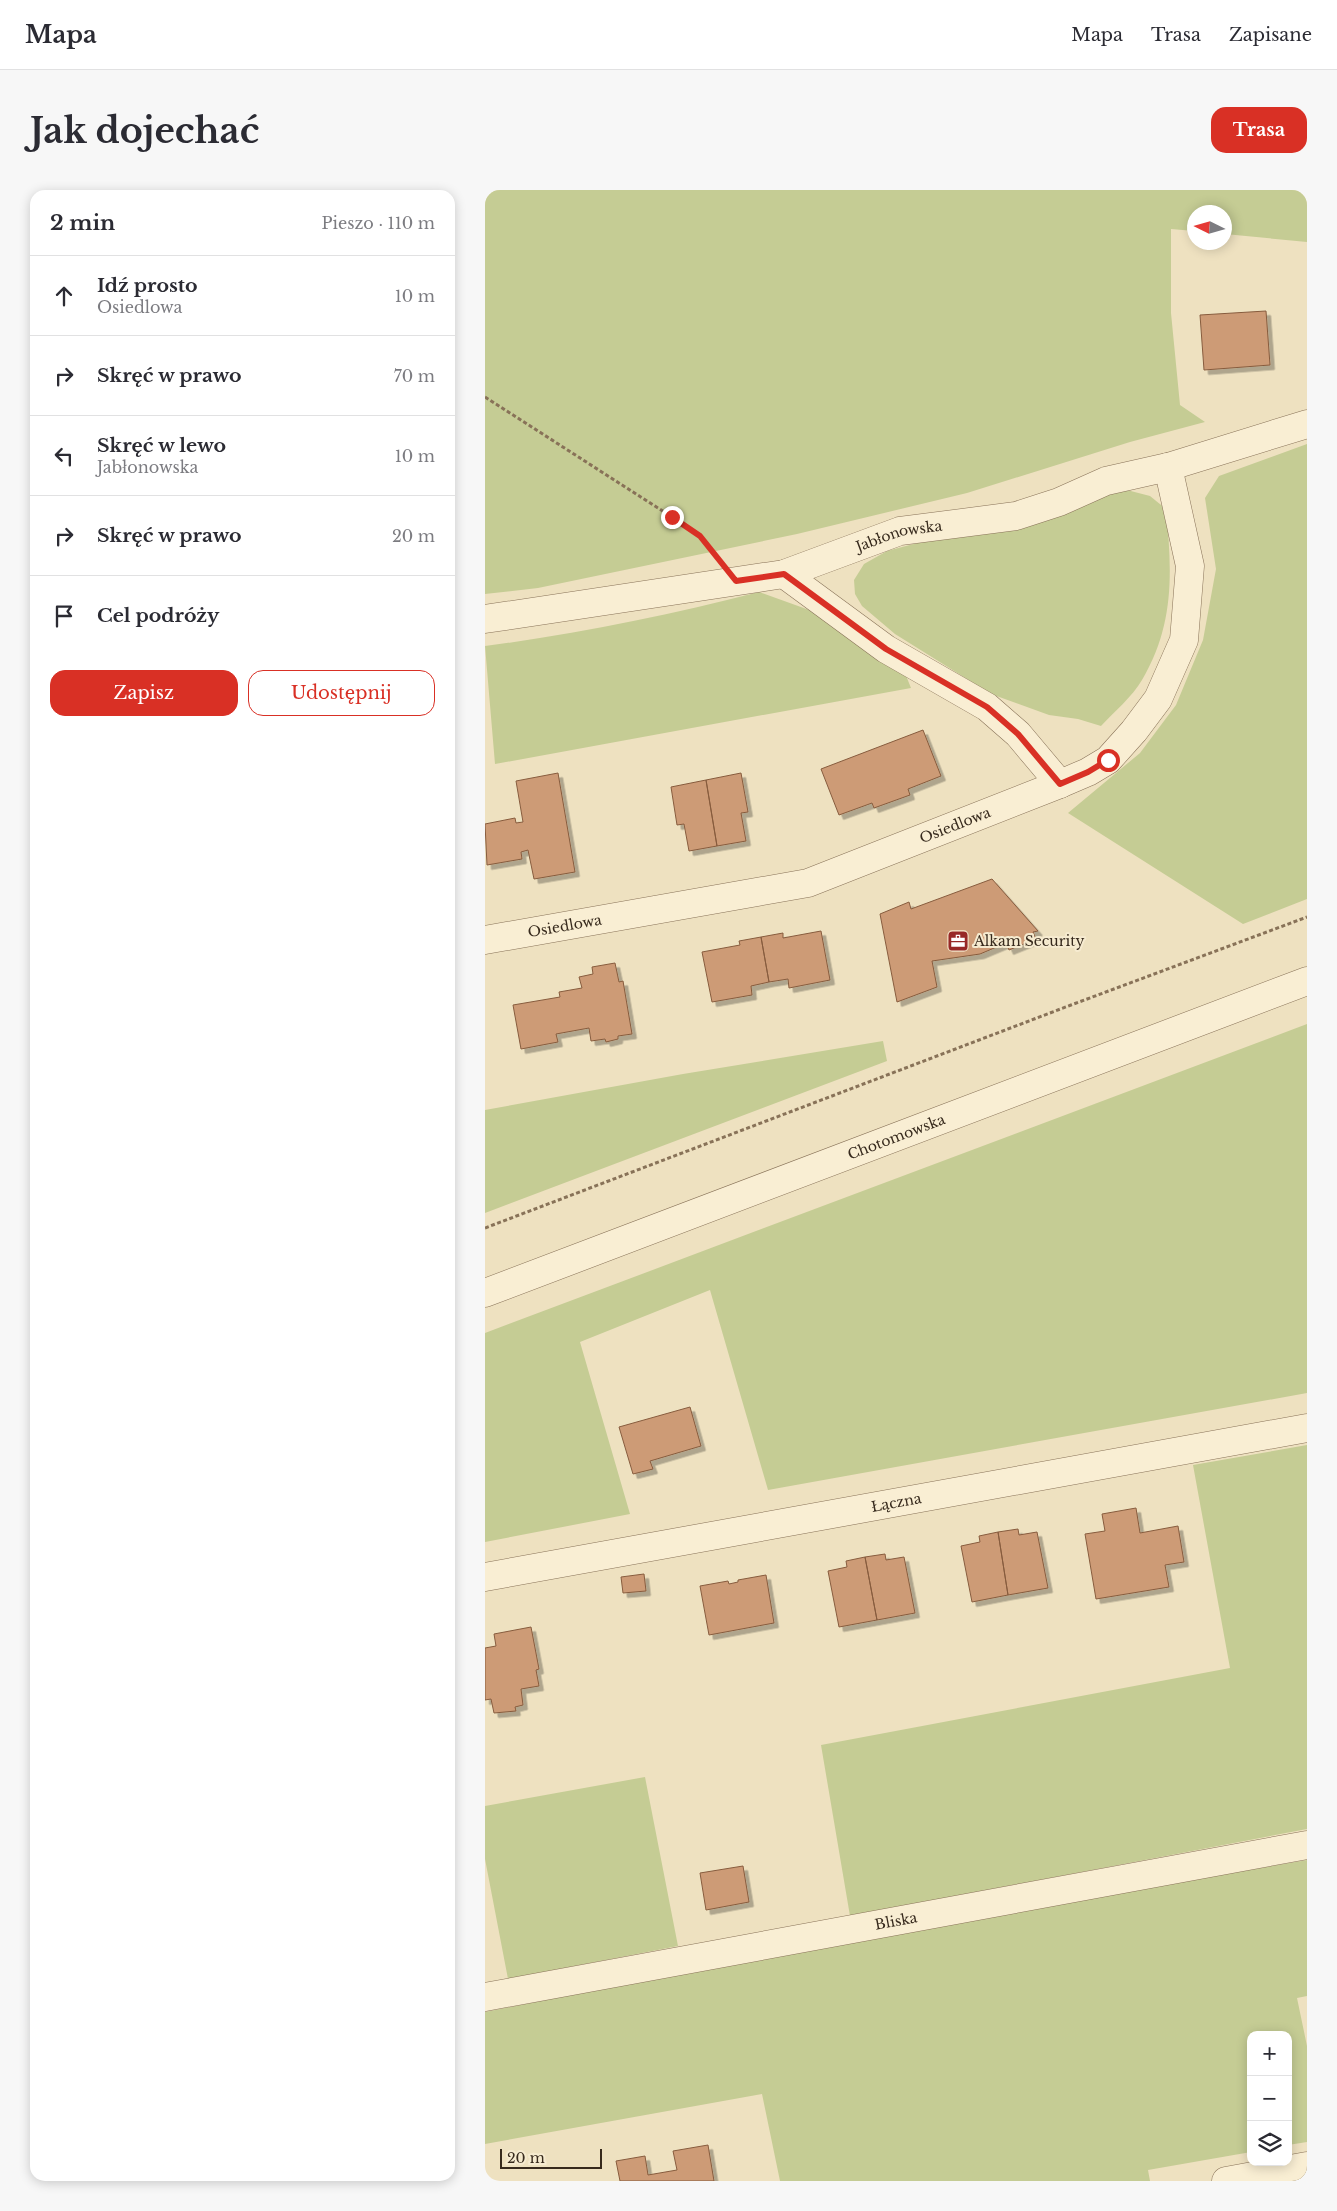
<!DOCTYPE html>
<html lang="pl">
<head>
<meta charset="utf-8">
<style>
	:root { --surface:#fff; --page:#f7f7f7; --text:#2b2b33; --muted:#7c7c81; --line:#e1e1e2; --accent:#d93025 }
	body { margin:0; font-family:"Libre Baskerville",serif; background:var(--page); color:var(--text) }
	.controls { position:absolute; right:15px; bottom:15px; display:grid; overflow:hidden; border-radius:10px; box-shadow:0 2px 12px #0003 }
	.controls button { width:45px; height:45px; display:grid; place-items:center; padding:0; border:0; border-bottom:1px solid var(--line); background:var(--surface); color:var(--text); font:25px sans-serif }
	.compass { position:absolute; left:702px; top:15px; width:45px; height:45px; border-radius:50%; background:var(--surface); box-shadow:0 2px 12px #0003; rotate:275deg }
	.scale { position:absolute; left:15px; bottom:12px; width:102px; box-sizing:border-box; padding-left:5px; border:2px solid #372a1d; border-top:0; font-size:14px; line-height:18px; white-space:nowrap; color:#372a1d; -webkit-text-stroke:4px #f6ebd0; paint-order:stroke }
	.stop { position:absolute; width:15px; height:15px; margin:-11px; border:4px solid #d93025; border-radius:50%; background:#fff }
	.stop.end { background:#d93025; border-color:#fff; box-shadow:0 1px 5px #0008 }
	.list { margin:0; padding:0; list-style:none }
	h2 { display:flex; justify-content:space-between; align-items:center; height:65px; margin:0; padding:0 20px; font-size:21px }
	h2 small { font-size:16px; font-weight:400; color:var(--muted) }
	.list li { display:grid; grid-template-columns:32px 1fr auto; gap:15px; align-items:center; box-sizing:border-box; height:80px; padding:0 20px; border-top:1px solid var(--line) }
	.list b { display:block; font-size:19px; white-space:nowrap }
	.list p { margin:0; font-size:16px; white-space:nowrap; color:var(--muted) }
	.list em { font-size:16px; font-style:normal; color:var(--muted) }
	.actions { display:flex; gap:10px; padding:15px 20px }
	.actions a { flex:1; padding:11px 0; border:1px solid var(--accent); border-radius:15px; text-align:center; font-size:18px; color:var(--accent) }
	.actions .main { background:var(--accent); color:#fff }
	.icon { flex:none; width:28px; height:28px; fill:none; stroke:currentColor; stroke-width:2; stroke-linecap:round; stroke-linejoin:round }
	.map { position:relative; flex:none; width:822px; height:1991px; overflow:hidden; border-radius:15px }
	header { display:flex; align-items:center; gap:30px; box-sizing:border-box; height:70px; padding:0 25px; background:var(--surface); border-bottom:1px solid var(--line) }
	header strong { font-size:24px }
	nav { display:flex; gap:28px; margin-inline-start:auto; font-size:18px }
	.intro { display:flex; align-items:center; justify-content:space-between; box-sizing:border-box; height:120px; padding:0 30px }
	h1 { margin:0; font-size:35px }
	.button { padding:12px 22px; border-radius:15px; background:var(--accent); color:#fff; font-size:18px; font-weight:700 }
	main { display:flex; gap:30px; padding:0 30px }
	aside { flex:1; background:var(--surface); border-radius:15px; box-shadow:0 2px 12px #0003 }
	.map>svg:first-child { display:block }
	.green { fill:#c5cc94 }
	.building { fill:#cd9b76; stroke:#875c3e; filter:url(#shadow) }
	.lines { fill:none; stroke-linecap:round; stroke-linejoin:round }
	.minor-casing { stroke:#887258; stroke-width:29 }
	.path { stroke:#887258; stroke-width:3; stroke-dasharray:4 2.5; stroke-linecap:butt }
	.minor { stroke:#f9eed3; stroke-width:28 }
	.route { stroke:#d93025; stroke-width:6 }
	.labels { text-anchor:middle; stroke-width:4; stroke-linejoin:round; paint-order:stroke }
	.street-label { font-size:14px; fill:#372a1d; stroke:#f6ebd0 }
	.poi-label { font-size:14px; fill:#372a1d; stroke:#f6ebd0; text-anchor:start }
</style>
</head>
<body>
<header>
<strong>Mapa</strong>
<nav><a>Mapa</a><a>Trasa</a><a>Zapisane</a></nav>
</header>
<div class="intro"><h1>Jak dojechać</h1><a class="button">Trasa</a></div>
<main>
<aside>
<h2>2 min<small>Pieszo · 110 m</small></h2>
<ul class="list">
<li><svg class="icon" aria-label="ahead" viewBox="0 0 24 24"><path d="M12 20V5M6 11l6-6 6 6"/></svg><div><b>Idź prosto</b><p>Osiedlowa</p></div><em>10 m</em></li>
<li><svg class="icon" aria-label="right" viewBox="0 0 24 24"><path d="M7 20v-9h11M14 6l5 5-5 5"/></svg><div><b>Skręć w prawo</b></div><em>70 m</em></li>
<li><svg class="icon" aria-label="left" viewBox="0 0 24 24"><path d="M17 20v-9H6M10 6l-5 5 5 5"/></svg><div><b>Skręć w lewo</b><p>Jabłonowska</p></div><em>10 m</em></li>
<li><svg class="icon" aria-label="right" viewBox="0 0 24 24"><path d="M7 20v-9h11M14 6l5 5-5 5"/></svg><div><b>Skręć w prawo</b></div><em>20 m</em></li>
<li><svg class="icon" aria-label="arrive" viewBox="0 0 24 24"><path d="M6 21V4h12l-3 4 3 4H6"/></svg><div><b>Cel podróży</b></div></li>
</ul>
<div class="actions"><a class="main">Zapisz</a><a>Udostępnij</a></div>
</aside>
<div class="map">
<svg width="822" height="1991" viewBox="0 0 822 1991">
	<defs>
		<filter id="shadow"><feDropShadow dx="4.5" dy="4.5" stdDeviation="0" flood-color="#0004"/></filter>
	</defs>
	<rect width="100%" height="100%" fill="#eee1c0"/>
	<path class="green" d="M0 0H822V52L740 44 739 22H709V41L686 39V123L695 215 720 232 645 252 482 303 312 344 53 398 0 404Z
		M822 254V709L758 734 583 623 655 563 691 515 718 450 731 379 720 308 734 286Z
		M638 299 665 306 681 319C687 381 690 434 657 490 647 507 629 522 616 536L593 529 564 525 506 504 410 444 377 416 370 404 369 390 379 374 402 361Z
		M274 402 327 421 420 483 426 498 10 574 0 456C93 444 184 425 274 402Z
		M822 834V1203L283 1300 225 1100 95 1152 145 1324 0 1352V1143Z
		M398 851 402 871 0 1023V920L198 884Z
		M822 1255V1639L365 1726 336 1555 745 1478 708 1275Z
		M160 1587 193 1756 23 1789 0 1669V1616Z
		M822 1670V1806L812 1808 822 1856V1952L803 1955V1845H766V1962L663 1980 665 1991H295L277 1904 0 1954V1822L409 1740Z"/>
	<path class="building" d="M781 121 785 175 719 180 715 125Z
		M438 540 456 586 423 599 425 605 389 618 387 613 354 625 336 579Z
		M73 583 90 682 49 689 43 660 36 662 37 669 2 675 0 634 30 628 31 633 38 632 31 591Z
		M256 583 263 622 256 623 261 651 232 656 221 590Z
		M221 590 232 656 204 661 199 634 192 635 186 597Z
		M507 689 553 741 548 742 551 749 524 760 521 753 495 764 447 771 452 797 412 812 395 724 424 712 426 719Z
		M336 741 345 790 304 798 303 789 284 792 276 747 298 743V748Z
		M276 747 284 792 266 796 267 805 227 812 217 762 255 755 254 751Z
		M130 773 134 792 138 791 147 844 133 846V849L121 852 120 849 106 851 104 838 71 844 73 852 36 859 28 815 75 807 74 802 97 798 94 787 108 784 107 777Z
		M205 1217 216 1256 165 1271 168 1279 148 1284 134 1237Z
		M651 1318 655 1343 693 1336 699 1372 680 1375 684 1397 611 1409 600 1344 620 1341 617 1324Z
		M533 1339 534 1345 552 1342 563 1398 523 1405 513 1342Z
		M513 1342 523 1405 487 1412 476 1356 495 1352 494 1346Z
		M400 1364 401 1370 419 1367 430 1423 392 1430 380 1367Z
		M380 1367 392 1430 354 1437 343 1381 362 1377 361 1371Z
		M159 1384 161 1401 138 1403 136 1387Z
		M281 1385 289 1433 224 1445 215 1396 243 1391 244 1394 253 1392V1390Z
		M46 1437 54 1479 51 1480 54 1496 36 1499 38 1515 30 1517 31 1521 9 1523 6 1509 0 1510V1458L11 1456 9 1444Z
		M258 1676 264 1712 221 1720 215 1683Z
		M223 1955 229 1991H135L131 1971 160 1966 163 1985 192 1980 188 1961Z"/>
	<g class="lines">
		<g class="minor-casing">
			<g id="minor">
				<path d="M299 384 401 459 502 517 533 544 575 594"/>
				<path id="s1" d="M0 429 299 384 415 341 531 326 574 312 621 291 683 277 822 234"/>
				<path id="s2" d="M0 750 323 693 575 594 603 582 623 570 649 541 673 509 699 450 705 376 683 277"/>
				<path id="s3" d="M0 1103 822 791"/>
				<path id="s4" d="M0 1387 822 1238"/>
				<path id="s5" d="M0 1807 822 1655"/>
				<path d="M741 1991 822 1976"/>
			</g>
		</g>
		<path class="path" d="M0 207 215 345 228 362
			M0 1038 586 815 822 727"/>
		<use href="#minor" class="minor"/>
	</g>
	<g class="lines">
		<path class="route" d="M187 327 215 346 251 391 299 384 401 459 502 517 533 544 575 594 603 582 623 570"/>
	</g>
	<defs>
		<g id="office-square" transform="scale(1.125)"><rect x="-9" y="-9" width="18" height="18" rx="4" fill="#972827" stroke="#f6ebd0"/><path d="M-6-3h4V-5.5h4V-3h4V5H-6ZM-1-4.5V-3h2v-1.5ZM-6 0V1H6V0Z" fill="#fff"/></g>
	</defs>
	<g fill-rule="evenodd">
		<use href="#office-square" x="473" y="751"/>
	</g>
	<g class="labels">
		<g class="street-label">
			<text dy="5" stroke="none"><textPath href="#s1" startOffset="424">Jabłonowska</textPath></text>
			<text dy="5" stroke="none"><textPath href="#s2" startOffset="486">Osiedlowa</textPath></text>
			<text dy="5" stroke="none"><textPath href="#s2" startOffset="81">Osiedlowa</textPath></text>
			<text dy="5" stroke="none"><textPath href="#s3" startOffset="440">Chotomowska</textPath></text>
			<text dy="5" stroke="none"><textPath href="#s4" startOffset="418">Łączna</textPath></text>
			<text dy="5" stroke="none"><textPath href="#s5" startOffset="418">Bliska</textPath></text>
		</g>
		<g class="poi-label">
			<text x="489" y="756">Alkam Security</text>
		</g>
	</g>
</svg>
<div class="controls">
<button>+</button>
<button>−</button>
<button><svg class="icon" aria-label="layers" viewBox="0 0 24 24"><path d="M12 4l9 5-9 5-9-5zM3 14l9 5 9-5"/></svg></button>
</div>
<svg class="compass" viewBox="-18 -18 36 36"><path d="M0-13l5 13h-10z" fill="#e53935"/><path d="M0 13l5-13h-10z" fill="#7c7c81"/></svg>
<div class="scale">20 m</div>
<div class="stop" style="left:623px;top:570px"></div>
<div class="stop end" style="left:187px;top:327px"></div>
</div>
</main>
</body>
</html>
